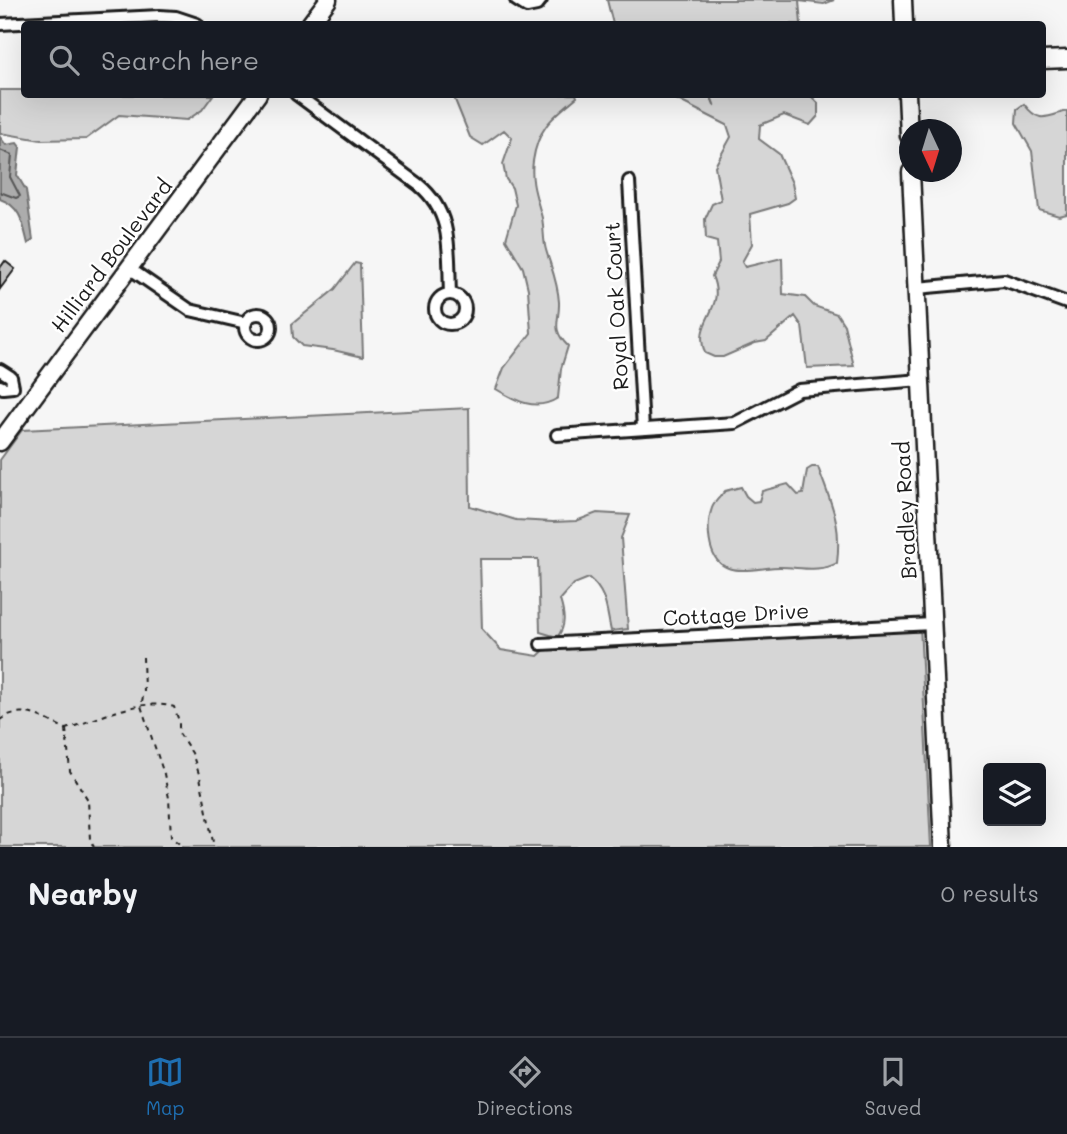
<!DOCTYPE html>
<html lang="en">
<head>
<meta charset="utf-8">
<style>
	:root { --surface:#171b24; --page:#242831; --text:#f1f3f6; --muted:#9ea1a6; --line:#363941; --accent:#1f6fb2 }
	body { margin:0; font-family:Mali,sans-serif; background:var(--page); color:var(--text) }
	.controls { position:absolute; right:21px; bottom:21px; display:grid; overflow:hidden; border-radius:7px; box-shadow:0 7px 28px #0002 }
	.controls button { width:63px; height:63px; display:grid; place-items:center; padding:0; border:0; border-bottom:2px solid var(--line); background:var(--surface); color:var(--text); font:35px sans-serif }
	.compass { position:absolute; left:899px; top:119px; width:63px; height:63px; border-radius:50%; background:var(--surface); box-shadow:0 7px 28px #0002; rotate:176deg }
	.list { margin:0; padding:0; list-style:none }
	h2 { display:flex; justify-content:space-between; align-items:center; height:91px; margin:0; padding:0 28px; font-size:30px }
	h2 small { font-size:23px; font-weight:400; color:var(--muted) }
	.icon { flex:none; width:38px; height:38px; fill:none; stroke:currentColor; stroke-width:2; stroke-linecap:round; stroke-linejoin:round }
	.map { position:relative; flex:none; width:1067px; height:847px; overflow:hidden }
	.search { position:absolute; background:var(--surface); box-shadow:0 7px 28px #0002; left:21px; right:21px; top:21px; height:77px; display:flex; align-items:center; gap:18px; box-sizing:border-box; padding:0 24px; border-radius:7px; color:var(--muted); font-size:26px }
	.sheet { height:189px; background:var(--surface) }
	nav { display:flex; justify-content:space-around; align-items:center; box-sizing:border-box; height:98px; border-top:2px solid var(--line); background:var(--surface); font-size:19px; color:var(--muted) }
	nav a { display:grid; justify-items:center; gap:4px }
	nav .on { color:var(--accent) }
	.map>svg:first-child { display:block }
	.green { fill:#d6d6d6; stroke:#797979; stroke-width:2 }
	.water { fill:#acacac; stroke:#727272; stroke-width:2 }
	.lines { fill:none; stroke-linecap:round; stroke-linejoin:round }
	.shore { stroke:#565656; stroke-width:2 }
	.stream { stroke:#727272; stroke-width:2.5 }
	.building { fill:#c0c0c0; stroke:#1c1c1c; stroke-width:2 }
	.street-casing { stroke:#1c1c1c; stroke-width:16 }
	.secondary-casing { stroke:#1c1c1c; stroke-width:21 }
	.path { stroke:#1c1c1c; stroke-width:2; stroke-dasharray:5 5; stroke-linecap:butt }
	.street { stroke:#fff; stroke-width:10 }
	.secondary { stroke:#fff; stroke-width:16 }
	.labels { text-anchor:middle; stroke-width:5; stroke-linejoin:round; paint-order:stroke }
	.street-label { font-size:21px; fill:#1c1c1c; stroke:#fff }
</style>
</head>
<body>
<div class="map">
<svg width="1067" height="847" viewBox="0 0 1067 847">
	<rect width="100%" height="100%" fill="#f6f6f6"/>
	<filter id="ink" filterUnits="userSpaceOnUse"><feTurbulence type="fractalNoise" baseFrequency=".0143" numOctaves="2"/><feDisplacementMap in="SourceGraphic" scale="14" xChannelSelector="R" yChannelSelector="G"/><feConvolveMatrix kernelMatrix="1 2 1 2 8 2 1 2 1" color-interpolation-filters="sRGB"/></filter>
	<g filter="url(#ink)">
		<path class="green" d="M607 0H834L824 4 799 1 801 24H613Z
			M0 90H24V94L213 95 202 110 187 120 119 115 86 139 41 140 0 133Z
			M576 94 577 97C553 117 538 127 533 161 530 182 537 198 542 218 544 228 543 240 546 250 551 267 558 283 559 302 560 321 550 328 568 346L561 369 558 398C536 412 516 401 496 389L504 368 531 333 528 289 523 268 506 239 516 205 512 188 506 179 503 164 512 138 504 130 483 145 470 137 453 95Z
			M668 95H810L818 103V116L810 125 784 115 760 125 759 139 779 154 792 183 795 198 788 203 750 214 752 244 742 262 745 267 782 258 783 294 805 297 814 306 837 314 844 325 854 366 807 368 802 326 795 316 766 341 755 343 723 357H714L705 353C692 319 727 311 712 276L719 262 717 242 706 239 705 219 712 204 721 200 715 166 731 137 727 125Z
			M1024 104C1039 124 1046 117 1067 111V214L1059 216 1039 210 1032 151 1016 123 1017 109Z
			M355 263 360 264 363 357 333 350 302 346 293 337 292 324 335 289Z
			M469 408 470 506 516 520 553 522 576 521 597 513 630 515 621 538 628 629 611 631C606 609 607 593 589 578L574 584 560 600C564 613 567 626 557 637L540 632 538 559H480L482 629 501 650 538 656 552 643 920 625 931 847H0V460L22 430Z
			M812 467H818C831 504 842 522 837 563 819 573 800 567 780 567 764 567 741 574 726 567 707 559 706 525 712 508 714 502 721 496 725 491L741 487 746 496 753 502 759 501 762 491 788 484 798 495 803 494 807 470Z"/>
		<path class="water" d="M0 137 6 145 17 143 20 147 17 175 26 190 33 240 28 244C23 225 22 207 0 199Z"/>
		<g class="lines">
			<path class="shore" d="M0 150 12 155 10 177 20 196 16 198 0 192"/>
			<path class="stream" d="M710 94 714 105"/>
		</g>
		<path class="building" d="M5 261 15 269 0 289V268Z"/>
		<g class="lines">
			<g class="street-casing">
				<path id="street" d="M516 0 527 7 537 5 541 0
					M0 24 160 16 176 17 197 24
					M296 94 419 185C454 214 448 253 450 294
					M629 181 643 429
					M129 268 190 310 246 323
					M917 288 1004 280 1067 303
					M435 309a15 15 0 1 1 30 0a15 15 0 1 1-30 0Z
					M245 327a13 13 0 1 1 26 0a13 13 0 1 1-26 0Z
					M0 370 11 377 13 387 3 388 0 386
					M557 435 735 423 799 390 921 380
					M541 644 932 624"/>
			</g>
			<g class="secondary-casing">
				<path id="secondary" d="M903 0 904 24
					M310 24 328 0
					M1042 60 1067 59
					M907 94 909 136
					M911 172 943 847
					M0 442 258 94"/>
			</g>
			<path class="path" d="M143 657 144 692 141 706 164 774 169 798 171 837 183 847
				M0 720C22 703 44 719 66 729 99 719 139 697 174 707L179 721V733L192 753 200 777 214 847
				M66 729 70 771 88 800 90 840 94 847"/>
			<use href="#street" class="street"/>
			<use href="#secondary" class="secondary"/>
		</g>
	</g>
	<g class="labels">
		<g class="street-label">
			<text transform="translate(112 256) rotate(-53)" y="7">Hilliard Boulevard</text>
			<text transform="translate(617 306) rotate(-93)" y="7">Royal Oak Court</text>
			<text transform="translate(906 510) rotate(-93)" y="7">Bradley Road</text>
			<text transform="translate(736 615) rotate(-3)" y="7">Cottage Drive</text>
		</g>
	</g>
</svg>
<div class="controls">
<button><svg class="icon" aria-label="layers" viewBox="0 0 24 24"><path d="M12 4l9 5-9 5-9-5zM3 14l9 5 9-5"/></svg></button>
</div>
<svg class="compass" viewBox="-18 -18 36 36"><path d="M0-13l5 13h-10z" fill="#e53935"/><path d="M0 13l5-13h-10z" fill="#9ea1a6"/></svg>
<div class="search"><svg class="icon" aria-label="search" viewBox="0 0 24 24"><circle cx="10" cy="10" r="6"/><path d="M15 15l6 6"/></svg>Search here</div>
</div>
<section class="sheet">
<h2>Nearby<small>0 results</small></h2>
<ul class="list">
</ul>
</section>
<nav>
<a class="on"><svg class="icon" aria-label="map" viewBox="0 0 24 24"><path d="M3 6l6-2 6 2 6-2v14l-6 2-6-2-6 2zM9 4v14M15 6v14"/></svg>Map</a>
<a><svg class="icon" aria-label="directions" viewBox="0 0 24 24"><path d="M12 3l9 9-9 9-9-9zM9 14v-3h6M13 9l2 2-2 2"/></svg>Directions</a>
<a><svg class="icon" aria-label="saved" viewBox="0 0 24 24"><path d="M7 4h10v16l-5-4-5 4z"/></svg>Saved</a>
</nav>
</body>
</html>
